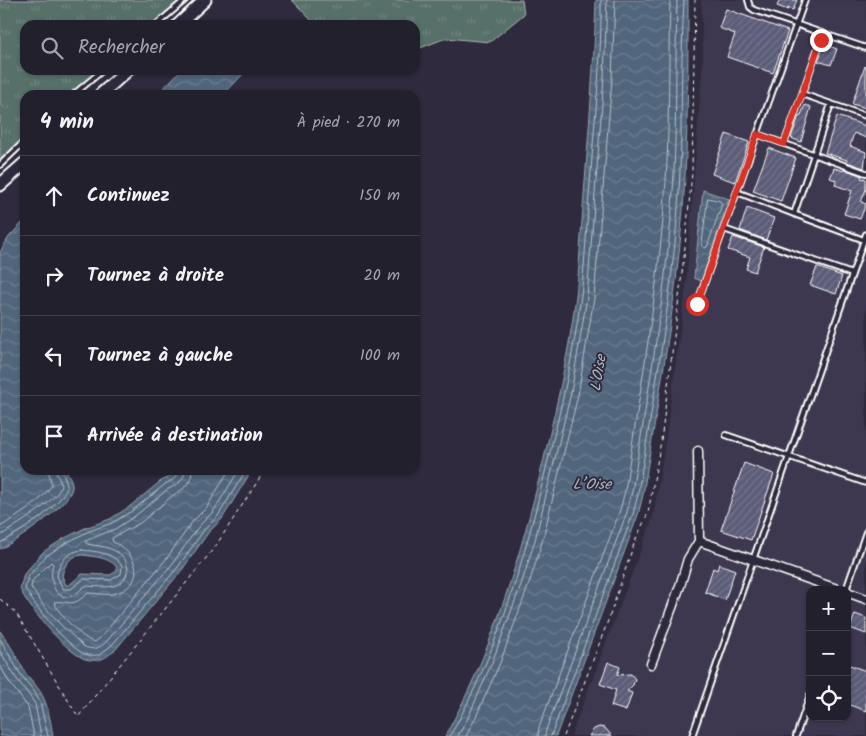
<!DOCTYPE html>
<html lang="fr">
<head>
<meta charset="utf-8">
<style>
	:root { --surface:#23202e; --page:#2f2d3a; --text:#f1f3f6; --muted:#a3a3aa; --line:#403e4a }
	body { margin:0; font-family:Kalam,sans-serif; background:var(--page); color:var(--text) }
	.controls { position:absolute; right:15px; bottom:15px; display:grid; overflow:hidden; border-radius:10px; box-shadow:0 1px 4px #0004 }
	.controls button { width:45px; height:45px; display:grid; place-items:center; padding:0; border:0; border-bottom:1px solid var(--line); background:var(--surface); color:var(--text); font:25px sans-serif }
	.stop { position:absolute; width:15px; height:15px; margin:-11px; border:4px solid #d93025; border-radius:50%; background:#fff }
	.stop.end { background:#d93025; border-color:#fff; box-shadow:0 1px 5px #0008 }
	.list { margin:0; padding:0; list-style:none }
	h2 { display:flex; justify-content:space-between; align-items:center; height:65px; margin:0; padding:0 20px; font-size:21px }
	h2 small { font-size:16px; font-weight:400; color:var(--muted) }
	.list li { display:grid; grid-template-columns:32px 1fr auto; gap:15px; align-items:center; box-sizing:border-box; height:80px; padding:0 20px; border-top:1px solid var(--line) }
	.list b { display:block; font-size:19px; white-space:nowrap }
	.list em { font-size:16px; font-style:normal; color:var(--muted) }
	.icon { flex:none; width:28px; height:28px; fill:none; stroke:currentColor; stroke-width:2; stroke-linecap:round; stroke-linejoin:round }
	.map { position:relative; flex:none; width:866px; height:736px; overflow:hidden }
	.search { position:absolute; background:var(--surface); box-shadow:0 1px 4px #0004; left:20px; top:20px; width:400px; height:55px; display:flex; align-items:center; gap:12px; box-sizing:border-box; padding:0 18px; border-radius:15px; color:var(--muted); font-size:19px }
	.panel { position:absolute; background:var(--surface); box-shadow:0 1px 4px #0004; left:20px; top:90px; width:400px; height:385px; border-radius:15px }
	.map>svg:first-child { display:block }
	.built { fill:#3c394f; fill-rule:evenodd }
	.grass { fill:url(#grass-tufts); stroke:#acb7b4 }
	.water { fill:url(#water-waves); stroke:#97a3b0; fill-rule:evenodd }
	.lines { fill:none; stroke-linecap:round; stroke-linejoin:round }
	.shore { stroke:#b9c2cb; stroke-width:1 }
	.building { fill:url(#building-hatch); stroke:#fff }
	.lane-casing { stroke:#fff; stroke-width:8 }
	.street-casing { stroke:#fff; stroke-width:11 }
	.secondary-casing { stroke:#fff; stroke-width:15 }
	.path { stroke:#fff; stroke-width:1; stroke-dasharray:4 4; stroke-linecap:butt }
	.lane { stroke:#2f2a3d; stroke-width:4 }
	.street { stroke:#2f2a3d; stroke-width:8 }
	.secondary { stroke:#2f2a3d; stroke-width:11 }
	.route { stroke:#d93025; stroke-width:6 }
	.labels { text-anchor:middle; stroke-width:4; stroke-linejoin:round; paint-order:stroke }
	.water-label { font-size:15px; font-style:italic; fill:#b1bac4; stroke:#2f2a3d }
</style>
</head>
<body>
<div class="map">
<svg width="866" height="736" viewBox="0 0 866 736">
	<defs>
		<pattern id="grass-tufts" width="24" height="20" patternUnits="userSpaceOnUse" patternTransform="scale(1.25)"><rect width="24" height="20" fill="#596f6a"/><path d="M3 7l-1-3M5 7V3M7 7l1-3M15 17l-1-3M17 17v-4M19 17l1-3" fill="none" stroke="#728580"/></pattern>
		<pattern id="water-waves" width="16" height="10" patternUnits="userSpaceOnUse" patternTransform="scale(1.25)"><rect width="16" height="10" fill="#51667c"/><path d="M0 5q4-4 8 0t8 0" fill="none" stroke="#6b7d90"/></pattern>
		<pattern id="building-hatch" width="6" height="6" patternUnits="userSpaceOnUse" patternTransform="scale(1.25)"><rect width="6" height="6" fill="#5b5c79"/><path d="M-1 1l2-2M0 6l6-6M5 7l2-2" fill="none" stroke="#74748d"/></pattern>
	</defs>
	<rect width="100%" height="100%" fill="#2f2a3d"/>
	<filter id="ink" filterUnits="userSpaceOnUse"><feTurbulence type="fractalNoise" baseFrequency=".02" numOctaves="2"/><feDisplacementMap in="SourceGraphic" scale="10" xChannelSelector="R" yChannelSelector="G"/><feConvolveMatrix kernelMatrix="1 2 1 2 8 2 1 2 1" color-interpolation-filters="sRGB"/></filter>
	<g filter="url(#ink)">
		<path class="built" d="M701 0H866V736H571L653 517 665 445 686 286 703 58ZM810 590H847V717H810Z"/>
		<path class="grass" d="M0 0H185L156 25H25V70H103L73 95H25V141L0 165Z
			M292 0H522L524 14 490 42 446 38 415 50V25H316Z"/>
		<path class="water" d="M596 0H688C688 70 688 139 683 209 676 305 658 400 643 495L638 515 556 736H445C489 658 516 570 538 483 553 421 568 360 576 296 580 263 581 228 584 194 589 129 594 65 596 0Z
			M181 70H247L223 95H157Z
			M703 190 729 199 701 281 694 278Z
			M25 220V470H66C69 476 73 481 72 488 69 506 17 541 0 549V252L9 237Z
			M174 470H252L222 519 208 533 182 570 116 649C107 657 101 662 89 660 70 658 27 606 20 589L24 574 43 552 63 539 85 528 110 519 129 507 161 481 169 477ZM83 555C95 557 107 557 116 566L117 571 110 575 82 574 69 585H66L62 576C65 563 70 556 83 555Z
			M0 631C10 643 17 658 25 672 28 677 34 682 37 687 48 701 50 719 53 736H0Z"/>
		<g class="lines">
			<path class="shore" d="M708 198 720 201 722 204 707 247 705 248 702 246Z
				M179 470 178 474 174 479 164 485 132 511 112 523 87 532 66 543 46 556 28 577 25 588C32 604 68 646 84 654 89 656 94 655 99 655L112 645 178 567 204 530 218 516 246 470
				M185 470 184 476 179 483 167 490 135 516 115 529 85 541 87 544C97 546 107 546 117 552 132 560 131 582 113 586 104 588 94 586 85 586 81 589 77 594 72 596 53 602 49 577 53 564L51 562 33 580 31 587 43 605 58 622 83 646C93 651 99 649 107 641L173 563 199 526 213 512 239 470
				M192 470 191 480 183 489 172 496 140 523 112 538 113 542C138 553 147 584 116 593 107 596 97 593 88 593 70 609 72 600 54 602 57 612 85 642 95 642L101 637 167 558 193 521 207 507 229 470
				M0 527C19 515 39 504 52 485L48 470
				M0 536C12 528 61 499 61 485 61 480 56 476 56 470
				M0 543C22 531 56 510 67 488L66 481 62 470
				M82 550C97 552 113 552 122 566L121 574 111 580 84 579 71 589H63L57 576C59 561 67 552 82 550Z
				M0 639 21 675 34 691 40 702 48 736
				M0 651 16 678 29 695 35 704 41 736
				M0 665 9 682 28 707 34 736
				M450 736C498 652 525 557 547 464 561 409 574 353 581 296 586 255 587 213 591 171 595 114 602 57 601 0
				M458 736 468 718 493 660 522 582 535 540 571 393 587 297 604 78 607 0
				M466 736 474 721 500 663 529 584 542 542 578 395 594 298 612 79 615 0
				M538 736 539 728 620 510 625 491C639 397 656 303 664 209 670 139 668 70 670 0
				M545 736 546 730 627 512 632 492C647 398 664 303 672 208 677 139 675 69 677 0
				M551 736 633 514 638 494C653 399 671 304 678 208 683 139 680 69 684 0"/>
		</g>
		<path class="building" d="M780 0H797L793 10 788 8V10L777 6Z
			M726 9 788 31 773 73 727 57 735 34 719 28Z
			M824 44 837 49 831 65 818 61Z
			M865 66H866V108L852 104Z
			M805 105 811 107 801 142 791 138 799 116 800 117Z
			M837 116 866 126V138L854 133 850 146 866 152 864 168 847 162V160L825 153Z
			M726 134 749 142 735 182 712 174Z
			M769 148 796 158 781 201 753 191Z
			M834 168 844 171V169L862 176 861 178 866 179V189L861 202 866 204 860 219 844 214 852 191 835 185 836 180 830 178Z
			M747 208 774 218 766 240 740 230Z
			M733 237 764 247 755 272 746 269 750 257 728 250Z
			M817 267 842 276 836 294 810 285Z
			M744 463 774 474 751 540 721 530Z
			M719 564 735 570 725 600 705 592 713 568 717 570Z
			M855 614 866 618V634L850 628Z
			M608 662 620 667 617 675 631 674 635 679 633 685 627 691 632 693 626 711 611 706 616 690 600 684Z
			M847 664 866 671V711L847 704Z
			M599 727 605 728 612 736H589L594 729Z"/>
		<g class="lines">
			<g class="lane-casing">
				<path id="lane" d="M748 0 750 7 754 10 866 48
					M156 25 185 0
					M823 33 802 94 866 116
					M73 95 103 70
					M757 134 866 173
					M784 144 802 94
					M0 165 25 141
					M737 192 794 214 831 104
					M794 214 864 240
					M724 229 852 274
					M697 304 805 0
					M726 435 866 483
					M846 590 866 532
					M692 736 866 234
					M796 736 810 695"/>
			</g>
			<g class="street-casing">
				<path id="street" d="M699 541 840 590
					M847 592 866 599
					M651 664 680 586 688 559 699 541 698 451"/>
			</g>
			<g class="secondary-casing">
				<path id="secondary" d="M178 25 205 0
					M100 95 128 70
					M0 185 25 163"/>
			</g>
			<path class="path" d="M0 599 16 613 78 717 215 547 265 470
				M564 736 609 618 635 541 648 513 661 441 684 257 692 173 695 0"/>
			<use href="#lane" class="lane"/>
			<use href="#street" class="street"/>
			<use href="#secondary" class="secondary"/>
		</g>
	</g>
	<g class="lines" filter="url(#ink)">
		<path class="route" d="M697 304 757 134 784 144 821 40"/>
	</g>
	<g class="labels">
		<g class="water-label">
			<text transform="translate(598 373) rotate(-81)" y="5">L'Oise</text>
			<text x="592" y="489">L’Oise</text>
		</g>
	</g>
</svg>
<div class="controls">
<button>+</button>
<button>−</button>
<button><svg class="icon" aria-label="locate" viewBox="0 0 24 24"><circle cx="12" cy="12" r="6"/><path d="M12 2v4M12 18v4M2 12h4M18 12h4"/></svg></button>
</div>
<div class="stop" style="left:697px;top:304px"></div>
<div class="stop end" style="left:821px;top:40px"></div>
<div class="search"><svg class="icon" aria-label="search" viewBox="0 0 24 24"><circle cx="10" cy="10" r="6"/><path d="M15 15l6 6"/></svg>Rechercher</div>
<section class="panel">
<h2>4 min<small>À pied · 270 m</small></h2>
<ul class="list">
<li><svg class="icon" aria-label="ahead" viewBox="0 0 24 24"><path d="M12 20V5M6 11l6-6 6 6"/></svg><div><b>Continuez</b></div><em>150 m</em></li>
<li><svg class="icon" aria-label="right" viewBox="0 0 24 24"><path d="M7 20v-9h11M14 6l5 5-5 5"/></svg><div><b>Tournez à droite</b></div><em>20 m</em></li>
<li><svg class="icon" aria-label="left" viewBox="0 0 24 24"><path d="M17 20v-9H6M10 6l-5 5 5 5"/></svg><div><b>Tournez à gauche</b></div><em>100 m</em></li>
<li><svg class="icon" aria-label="arrive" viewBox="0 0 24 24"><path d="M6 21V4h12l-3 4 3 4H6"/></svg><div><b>Arrivée à destination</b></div></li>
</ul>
</section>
</div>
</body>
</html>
